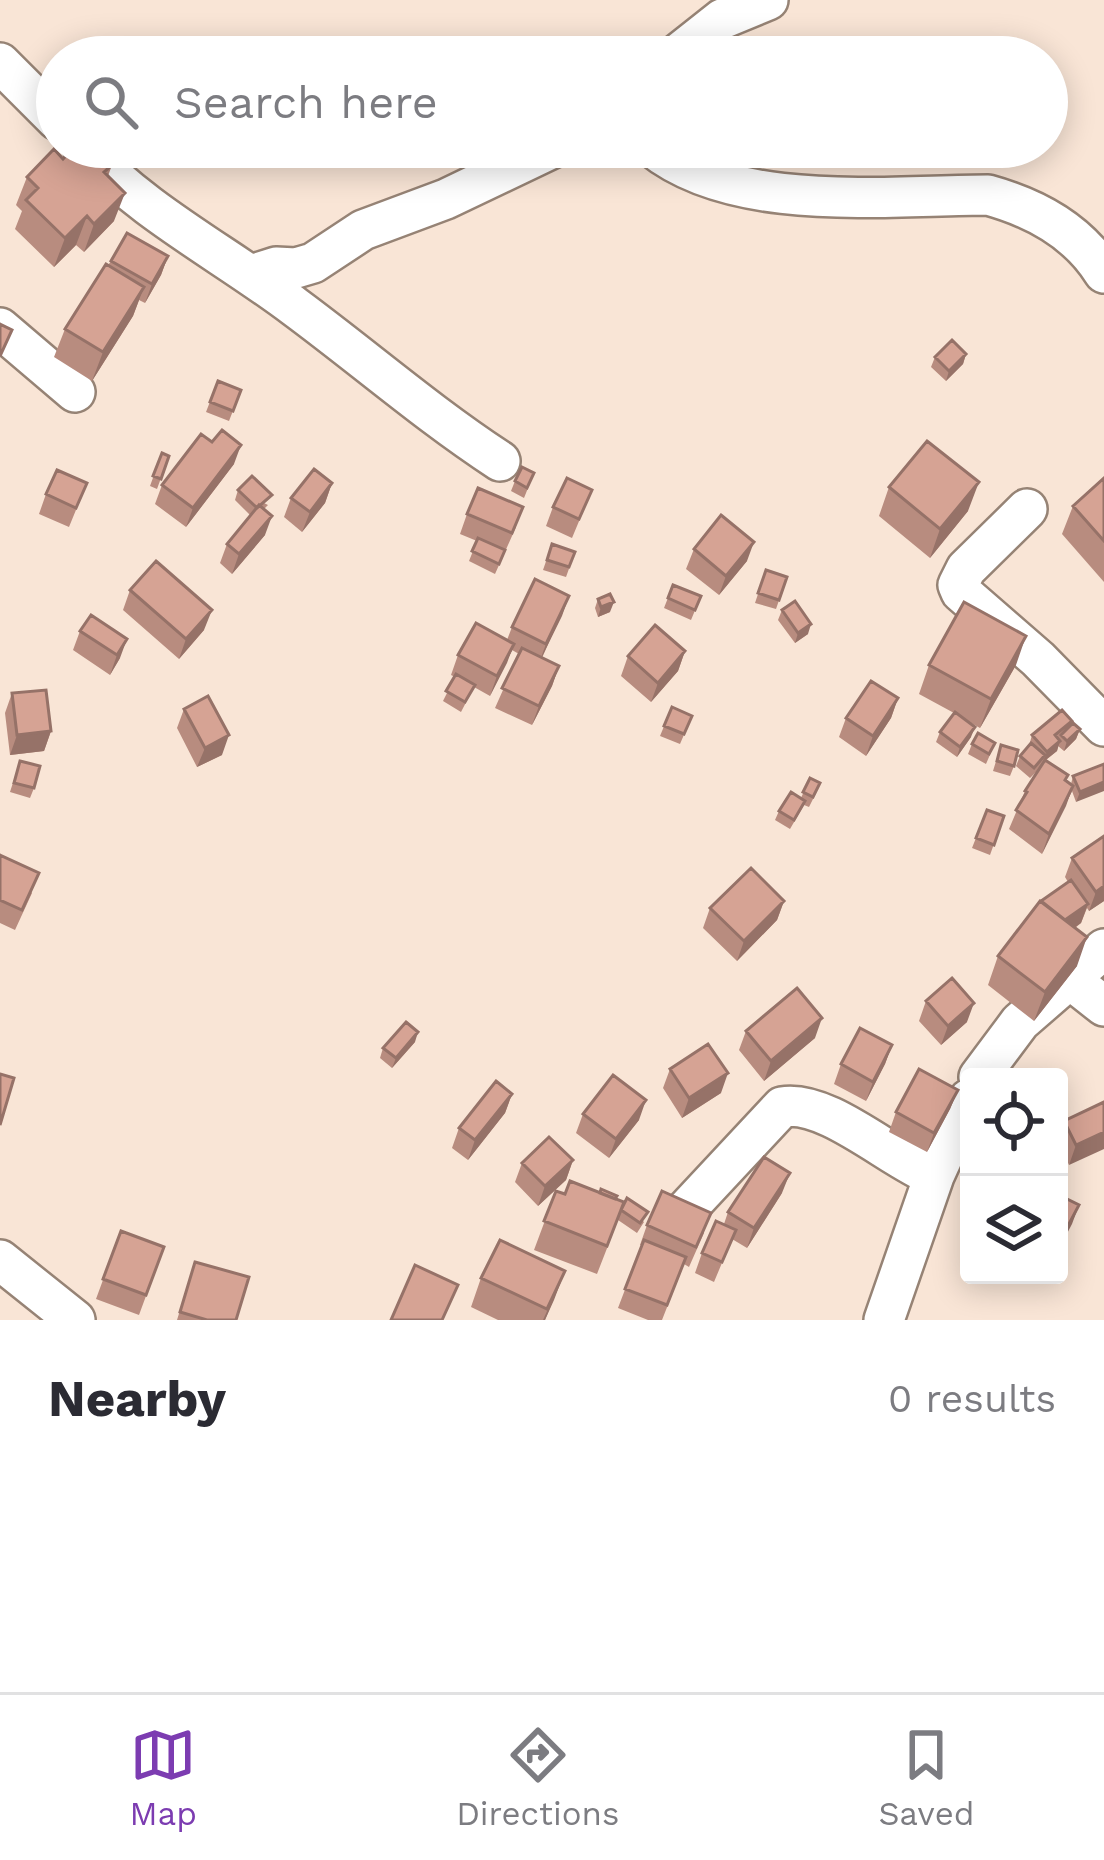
<!DOCTYPE html>
<html lang="en">
<head>
<meta charset="utf-8">
<style>
	:root { --surface:#fff; --page:#f2f2f3; --text:#2b2b33; --muted:#7c7c81; --line:#e1e1e2; --accent:#7c3cb1 }
	body { margin:0; font-family:"Work Sans",sans-serif; background:var(--page); color:var(--text) }
	.controls { position:absolute; right:36px; bottom:36px; display:grid; overflow:hidden; border-radius:12px; box-shadow:0 6px 30px #0003 }
	.controls button { width:108px; height:108px; display:grid; place-items:center; padding:0; border:0; border-bottom:3px solid var(--line); background:var(--surface); color:var(--text); font:60px sans-serif }
	.list { margin:0; padding:0; list-style:none }
	h2 { display:flex; justify-content:space-between; align-items:center; height:156px; margin:0; padding:0 48px; font-size:51px }
	h2 small { font-size:39px; font-weight:400; color:var(--muted) }
	.icon { flex:none; width:66px; height:66px; fill:none; stroke:currentColor; stroke-width:2; stroke-linecap:round; stroke-linejoin:round }
	.map { position:relative; flex:none; width:1104px; height:1320px; overflow:hidden }
	.search { position:absolute; background:var(--surface); box-shadow:0 6px 30px #0003; left:36px; right:36px; top:36px; height:132px; display:flex; align-items:center; gap:30px; box-sizing:border-box; padding:0 42px; border-radius:66px; color:var(--muted); font-size:45px }
	.sheet { height:372px; background:var(--surface) }
	nav { display:flex; justify-content:space-around; align-items:center; box-sizing:border-box; height:168px; border-top:3px solid var(--line); background:var(--surface); font-size:33px; color:var(--muted) }
	nav a { display:grid; justify-items:center; gap:6px }
	nav .on { color:var(--accent) }
	.map>svg:first-child { display:block }
	.lines { fill:none; stroke-linecap:round; stroke-linejoin:round }
	.minor-casing { stroke:#968375; stroke-width:44 }
	.minor { stroke:#fff; stroke-width:39 }
	.wall { fill:#b88c7f }
	.shaded-wall { fill:#967268 }
	.building { fill:#d6a394; stroke:#967268; stroke-width:3 }
</style>
</head>
<body>
<div class="map">
<svg width="1104" height="1320" viewBox="0 0 1104 1320">
	<rect width="100%" height="100%" fill="#f9e5d6"/>
	<g class="lines">
		<g class="minor-casing">
			<path id="minor" d="M674 57 722 19 768 0
				M0 63 57 120
				M83 147C142 212 225 254 295 307 364 358 428 414 500 461
				M652 147C735 214 888 195 988 195 1035 208 1078 231 1104 273
				M251 275 276 267 296 268 313 263 363 230 446 199 555 147
				M0 328 75 392
				M1027 509 966 569 958 585 961 592 1038 659 1104 726
				M1071 980 1104 1006
				M979 1077 1020 1022 1104 949
				M684 1212 782 1107C827 1099 891 1159 934 1176
				M0 1260 75 1320
				M884 1320 934 1176 969 1099"/>
		</g>
		<use href="#minor" class="minor"/>
	</g>
	<path class="wall" d="M63 159 112 165 108 176 114 221 84 252 76 245 54 267 15 229 22 211 16 205 27 177Z
		M168 256 161 275 145 303 139 300 133 316 92 381 54 357 65 329 111 261Z
		M966 354 963 364 946 381 931 367 935 357Z
		M218 381 241 390 229 421 206 412Z
		M212 442 234 464 186 527 155 504 162 485Z
		M162 453 169 456 157 489 150 486Z
		M534 473 524 498 511 491 515 481Z
		M1104 478V582L1062 534 1073 506Z
		M87 483 69 527 39 514 46 494Z
		M332 483 325 503 302 532 284 517 291 498Z
		M889 487 968 511 930 558 879 516Z
		M238 490 268 505 264 509 265 535 232 574 220 563 227 544 251 516 235 500Z
		M592 490 572 538 546 526 553 507Z
		M467 514 516 527 495 574 469 561 477 541 460 534Z
		M552 544 575 552 566 577 543 570Z
		M694 549 747 561 719 595 686 569Z
		M766 570 787 577 776 609 755 603Z
		M673 585 701 596 691 620 664 608Z
		M130 590 204 630 179 659 123 610Z
		M569 596 542 658 559 666 552 686 532 725 495 708 519 654 512 650 490 696 474 687 461 712 443 701 455 677 451 675 458 655 507 640 512 627Z
		M598 599 610 612 598 617 595 608Z
		M782 610 808 634 795 643 778 620Z
		M80 631 120 658 110 675 73 650Z
		M685 651 678 671 651 702 621 676 628 656Z
		M929 665H1016L980 728 962 718 971 737 957 757 936 742 940 732 954 713 919 694Z
		M12 693 51 731 44 751 10 755 5 713Z
		M898 698 891 718 866 756 839 737 846 718Z
		M672 707 692 716 680 744 660 736Z
		M184 709 222 755 197 767 177 728Z
		M1072 721 1070 727 1080 729 1076 739 1064 751 1058 746 1057 751 1046 760 1071 784 1073 776 1104 764 1076 802 1072 791 1042 854 1009 829 1025 791 1040 768 1030 778 1016 766 1020 756 1029 746 1032 735Z
		M995 743 986 764 968 754 972 744Z
		M1001 745 1014 766 1010 776 993 771Z
		M20 761 34 788 30 798 10 792Z
		M810 778 816 793 809 807 804 805 790 829 775 820 779 811 801 798Z
		M987 810 1004 816 990 855 972 848Z
		M0 855 32 893 15 930 0 923Z
		M1072 858 1104 901 1089 911 1087 908 1081 923 1075 928 1077 966 1034 1021 988 985 998 956 1068 882 1065 877Z
		M784 901 777 920 737 961 703 928 710 908Z
		M926 1001 967 1022 941 1045 919 1021Z
		M746 1031 815 1038 764 1081 739 1050Z
		M415 1042 392 1068 380 1058 383 1048Z
		M892 1045 885 1064 866 1101 834 1084 841 1064Z
		M670 1069 721 1093 682 1118 663 1088Z
		M958 1090 950 1109 927 1152 889 1132 896 1112Z
		M512 1094 505 1113 468 1160 452 1148 459 1128Z
		M1104 1102 1069 1165 1059 1144V1135L1064 1121Z
		M583 1114 639 1120 609 1158 576 1133Z
		M573 1160 566 1180 538 1206 515 1182 522 1163Z
		M556 1191 565 1194 616 1199 644 1222 637 1233 618 1220 597 1274 534 1250Z
		M782 1193 747 1248 732 1239 714 1282 695 1273 702 1253 724 1224 728 1212Z
		M647 1225 704 1233 689 1267 684 1264 662 1320H648L618 1308 642 1245H640Z
		M121 1231 164 1247 139 1315 96 1299Z
		M195 1262 236 1320H177Z
		M565 1271 545 1320H498L471 1307 481 1278Z"/>
	<path class="shaded-wall" d="M125 193 114 221 84 252 94 224Z
		M87 216 76 245 54 267 65 238Z
		M168 256 161 275 145 303 152 284Z
		M144 287 133 316 92 381 103 352Z
		M966 354 963 364 946 381 949 371Z
		M241 445 234 464 186 527 193 508Z
		M979 482 968 511 930 558 940 529Z
		M332 483 325 503 302 532 310 512Z
		M272 516 265 535 232 574 239 554Z
		M754 542 747 561 719 595 726 576Z
		M569 596 562 616 539 663 546 644Z
		M614 602 610 612 598 617 601 607Z
		M212 610 204 630 179 659 186 639Z
		M811 624 808 634 795 643 798 633Z
		M1026 636 1016 665 980 728 991 699Z
		M127 639 120 658 110 675 117 655Z
		M514 644 507 663 490 696 497 676Z
		M685 651 678 671 651 702 658 683Z
		M559 666 552 686 532 725 539 706Z
		M898 698 891 718 866 756 873 736Z
		M975 727 971 737 957 757 960 747Z
		M1080 729 1076 739 1064 751 1067 741Z
		M51 731 44 751 10 755 17 735Z
		M229 735 222 755 197 767 205 748Z
		M1060 741 1057 751 1043 762 1047 752Z
		M1104 782V791L1076 802 1080 792Z
		M1073 786 1066 806 1042 854 1049 834Z
		M1104 886V901L1089 911 1096 892Z
		M784 901 777 920 737 961 744 941Z
		M1088 904 1081 923 1051 944 1058 924Z
		M1087 937 1077 966 1034 1021 1045 992Z
		M974 1003 967 1022 941 1045 948 1026Z
		M822 1018 815 1038 764 1081 771 1061Z
		M418 1032 415 1042 392 1068 396 1058Z
		M892 1045 885 1064 866 1101 873 1082Z
		M728 1073 721 1093 682 1118 689 1098Z
		M958 1090 950 1109 927 1152 934 1133Z
		M512 1094 505 1113 468 1160 475 1140Z
		M646 1100 639 1120 609 1158 616 1139Z
		M1104 1132V1149L1069 1165 1076 1145Z
		M573 1160 566 1180 538 1206 545 1186Z
		M790 1173 782 1193 747 1248 754 1228Z
		M1079 1205 1072 1224 1059 1249V1243Z
		M565 1271 554 1300 545 1320H543Z"/>
	<path class="building" d="M74 147H94L112 165 104 172 125 193 94 224 87 216 65 238 26 200 38 188 27 177 54 149 63 159Z
		M127 233 168 256 152 284 111 261Z
		M106 264 144 287 103 352 65 329Z
		M0 324 12 330 0 356Z
		M952 340 966 354 949 371 935 357Z
		M218 381 241 390 233 411 210 402Z
		M222 430 241 445 193 508 162 485 201 434 212 442Z
		M927 441 979 482 940 529 889 487Z
		M162 453 169 456 161 479 153 476Z
		M522 467 534 473 527 488 515 481Z
		M314 469 332 483 310 512 291 498Z
		M57 470 87 483 76 508 46 494Z
		M252 476 272 495 257 508 238 490Z
		M567 478 592 490 579 519 553 507Z
		M1104 478V541L1073 506Z
		M478 488 523 507 512 533 467 514Z
		M259 505 272 516 239 554 227 544Z
		M721 515 754 542 726 576 694 549Z
		M478 538 505 550 499 564 472 551Z
		M552 544 575 552 569 567 547 560Z
		M156 561 212 610 186 639 130 590Z
		M766 570 787 577 779 600 758 593Z
		M535 579 569 596 546 644 512 627Z
		M673 585 701 596 695 610 668 598Z
		M610 594 614 602 601 607 598 599Z
		M795 601 811 624 798 633 782 610Z
		M964 602 1026 636 991 699 929 665Z
		M91 615 127 639 117 655 80 631Z
		M476 623 514 644 497 676 458 655Z
		M655 625 685 651 658 683 628 656Z
		M522 648 559 666 539 706 502 688Z
		M456 674 475 685 465 702 446 691Z
		M871 681 898 698 873 736 846 718Z
		M46 690 51 731 17 735 12 693Z
		M208 696 229 735 205 748 184 709Z
		M672 707 692 716 684 734 664 726Z
		M1062 710 1072 721 1055 735 1060 741 1047 752 1032 735Z
		M955 712 975 727 960 747 940 732Z
		M1073 723 1080 729 1067 741 1061 735Z
		M978 733 995 743 989 754 972 744Z
		M1031 743 1045 755 1034 768 1020 756Z
		M1001 745 1018 750 1014 766 997 761Z
		M1045 760 1068 775 1065 780 1073 786 1049 834 1016 810 1027 792 1025 791Z
		M20 761 40 766 34 788 14 783Z
		M1104 764V782L1080 792 1073 776Z
		M810 778 820 783 813 797 803 792Z
		M791 792 805 801 794 820 779 811Z
		M987 810 1004 816 994 845 976 838Z
		M1104 836V886L1096 892 1072 858Z
		M0 855 39 873 22 910 0 900Z
		M751 868 784 901 744 941 710 908Z
		M1071 880 1088 904 1065 920 1041 901Z
		M1040 901 1087 937 1045 992 998 956Z
		M952 978 974 1003 948 1026 926 1001Z
		M797 988 822 1018 771 1061 746 1031Z
		M406 1022 418 1032 396 1058 383 1048Z
		M860 1028 892 1045 873 1082 841 1064Z
		M708 1044 728 1073 689 1098 670 1069Z
		M919 1069 958 1090 934 1133 896 1112Z
		M0 1074 14 1078 0 1125Z
		M613 1075 646 1100 616 1139 583 1114Z
		M496 1081 512 1094 475 1140 459 1128Z
		M1104 1102V1132L1076 1145 1064 1121Z
		M549 1137 573 1160 545 1186 522 1163Z
		M764 1157 790 1173 754 1228 728 1212Z
		M570 1181 624 1202 607 1246 544 1221 556 1191 565 1194Z
		M601 1189 617 1196 615 1199 600 1193Z
		M662 1191 711 1213 696 1247 647 1225Z
		M1059 1195 1079 1205 1059 1243Z
		M627 1198 648 1212 640 1223 621 1210Z
		M716 1221 736 1230 722 1262 702 1253Z
		M121 1231 164 1247 146 1295 103 1279Z
		M500 1240 565 1271 547 1309 481 1278Z
		M644 1240 686 1257 667 1305 625 1289Z
		M195 1262 249 1277 236 1320H207L180 1312Z
		M415 1265 458 1285 442 1320H391Z"/>
</svg>
<div class="controls">
<button><svg class="icon" aria-label="locate" viewBox="0 0 24 24"><circle cx="12" cy="12" r="6"/><path d="M12 2v4M12 18v4M2 12h4M18 12h4"/></svg></button>
<button><svg class="icon" aria-label="layers" viewBox="0 0 24 24"><path d="M12 4l9 5-9 5-9-5zM3 14l9 5 9-5"/></svg></button>
</div>
<div class="search"><svg class="icon" aria-label="search" viewBox="0 0 24 24"><circle cx="10" cy="10" r="6"/><path d="M15 15l6 6"/></svg>Search here</div>
</div>
<section class="sheet">
<h2>Nearby<small>0 results</small></h2>
<ul class="list">
</ul>
</section>
<nav>
<a class="on"><svg class="icon" aria-label="map" viewBox="0 0 24 24"><path d="M3 6l6-2 6 2 6-2v14l-6 2-6-2-6 2zM9 4v14M15 6v14"/></svg>Map</a>
<a><svg class="icon" aria-label="directions" viewBox="0 0 24 24"><path d="M12 3l9 9-9 9-9-9zM9 14v-3h6M13 9l2 2-2 2"/></svg>Directions</a>
<a><svg class="icon" aria-label="saved" viewBox="0 0 24 24"><path d="M7 4h10v16l-5-4-5 4z"/></svg>Saved</a>
</nav>
</body>
</html>
